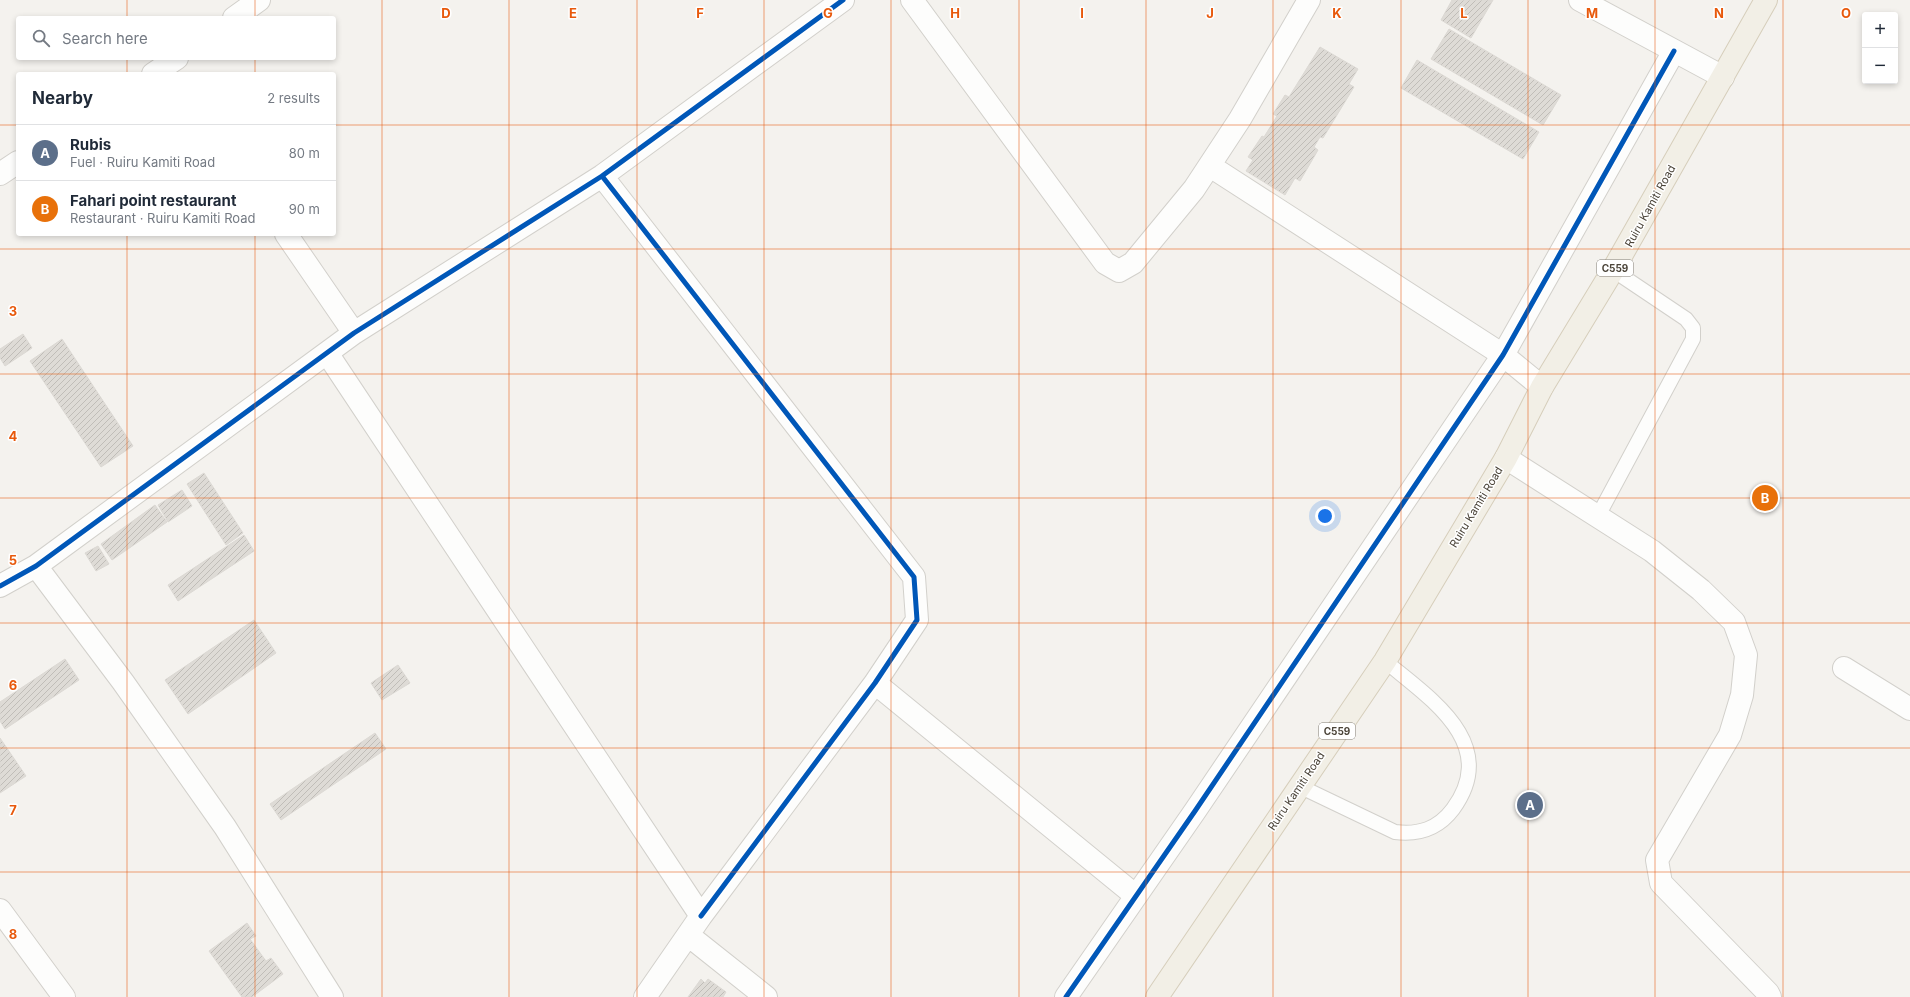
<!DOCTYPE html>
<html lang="en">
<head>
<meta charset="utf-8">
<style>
	:root { --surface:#fff; --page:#f6f6f7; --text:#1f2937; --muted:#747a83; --line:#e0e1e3; --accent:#868178 }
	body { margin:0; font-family:Inter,sans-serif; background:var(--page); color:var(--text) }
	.controls { position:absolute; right:12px; top:12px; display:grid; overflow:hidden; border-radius:4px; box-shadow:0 2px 6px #0003 }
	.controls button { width:36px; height:36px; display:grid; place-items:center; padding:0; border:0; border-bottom:1px solid var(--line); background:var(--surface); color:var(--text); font:20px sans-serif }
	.you { position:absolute; left:1325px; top:516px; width:14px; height:14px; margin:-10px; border:3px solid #fff; border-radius:50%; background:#1a73e8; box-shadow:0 0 0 6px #1a73e833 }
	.badge { display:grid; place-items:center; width:26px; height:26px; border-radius:50%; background:var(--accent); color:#fff; font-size:13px; font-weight:700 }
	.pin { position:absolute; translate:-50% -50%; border:2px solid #fff; box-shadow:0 1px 4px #0006 }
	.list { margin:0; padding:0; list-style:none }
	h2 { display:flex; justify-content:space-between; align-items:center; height:52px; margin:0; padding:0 16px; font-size:17px }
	h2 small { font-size:13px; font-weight:400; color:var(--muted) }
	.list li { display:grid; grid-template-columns:26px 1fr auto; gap:12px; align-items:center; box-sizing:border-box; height:56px; padding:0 16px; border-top:1px solid var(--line) }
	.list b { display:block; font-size:15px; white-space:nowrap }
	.list p { margin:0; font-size:13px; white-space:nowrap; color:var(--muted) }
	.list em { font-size:13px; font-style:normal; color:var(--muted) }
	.icon { flex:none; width:22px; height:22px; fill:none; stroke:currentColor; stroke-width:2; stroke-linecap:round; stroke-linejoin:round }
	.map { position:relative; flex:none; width:1910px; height:997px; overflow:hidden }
	.search { position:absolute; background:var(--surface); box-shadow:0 2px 6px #0003; left:16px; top:16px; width:320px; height:44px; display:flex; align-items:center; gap:10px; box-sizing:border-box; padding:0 14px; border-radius:4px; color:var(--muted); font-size:15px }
	.panel { position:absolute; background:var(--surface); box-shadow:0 2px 6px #0003; left:16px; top:72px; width:320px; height:164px; border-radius:4px }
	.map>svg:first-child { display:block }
	.building { fill:url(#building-hatch); stroke:#dcd9d4 }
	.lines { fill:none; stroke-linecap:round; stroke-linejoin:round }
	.lane-casing { stroke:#d2d0cb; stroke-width:16 }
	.street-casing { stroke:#d2d0cb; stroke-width:24 }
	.primary-casing { stroke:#d6cebb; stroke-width:24 }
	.lane { stroke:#fdfdfc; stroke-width:14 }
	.street { stroke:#fdfdfc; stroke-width:22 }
	.primary { stroke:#f2efe6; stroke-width:22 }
	.cycleway-casing { stroke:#fff; stroke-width:8 }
	.cycleway { stroke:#0057b8; stroke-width:5 }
	.grid { fill:none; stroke:#e8590c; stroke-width:1; stroke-opacity:0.55 }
	.labels { text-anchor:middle; stroke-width:3; stroke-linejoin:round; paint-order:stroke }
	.shield { fill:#fff; stroke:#817c74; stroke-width:1 }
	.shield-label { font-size:10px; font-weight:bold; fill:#4b4439 }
	.street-label { font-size:11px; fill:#4b4439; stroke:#fff }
	.grid-label { font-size:13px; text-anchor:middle; font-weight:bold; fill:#e8590c; stroke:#fff; stroke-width:3; stroke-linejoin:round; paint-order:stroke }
</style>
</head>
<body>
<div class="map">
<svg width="1910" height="997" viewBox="0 0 1910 997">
	<defs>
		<pattern id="building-hatch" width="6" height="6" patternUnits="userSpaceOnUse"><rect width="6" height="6" fill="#dedbd6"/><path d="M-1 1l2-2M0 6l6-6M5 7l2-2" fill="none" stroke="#c0bdb8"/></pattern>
	</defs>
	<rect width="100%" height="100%" fill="#f4f2ee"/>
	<path class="building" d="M1452 0H1493L1471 38 1441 20Z
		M1449 29 1561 95 1543 125 1431 59Z
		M1320 47 1358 69 1349 84 1354 87 1323 138 1320 137 1314 147 1318 150 1300 181 1295 178 1285 195 1246 171 1253 160 1248 157 1262 136 1264 137 1277 116 1273 114 1285 95 1289 97Z
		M1417 60 1539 132 1523 159 1401 88Z
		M23 334 32 348 5 366 0 358V349Z
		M62 339 133 446 101 467 30 361Z
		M204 473 243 533 226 545 187 484Z
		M182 490 192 506 168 522 158 505Z
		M155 505 167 522 112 560 101 544Z
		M244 535 254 551 178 601 168 585Z
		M98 546 109 564 96 571 85 553Z
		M254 620 276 653 188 714 165 680Z
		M65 659 79 680 5 729 0 721V702Z
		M398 665 410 683 382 700 371 683Z
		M375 733 386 749 281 820 270 804Z
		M0 738 26 776 0 793Z
		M247 923 256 936 250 939 266 961 271 958 283 974 252 997H242L209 951Z
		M701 979 705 983 708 979 726 992 723 997H688Z"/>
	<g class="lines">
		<g class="lane-casing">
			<path id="lane" d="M1598 516 1693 339V328L1686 319 1613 270
				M1299 786 1395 832C1419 835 1438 829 1453 809 1501 743 1429 698 1385 661"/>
		</g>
		<g class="street-casing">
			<path id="street" d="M912 0 1105 263 1119 271 1133 263 1194 189 1240 119 1309 0
				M1580 0 1723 77
				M234 18 259 0
				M153 74 177 58
				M1210 166 1503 355 1542 387
				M0 174 18 162
				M602 176 914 577 917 620 875 683 701 916
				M286 234 354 333
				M327 353 701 916 645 997
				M1506 458 1652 551 1701 590 1734 622 1746 655 1742 695 1730 735 1657 860 1661 883 1768 993 1770 997
				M36 566 123 682 225 827 332 997
				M0 586 36 566 354 333 602 176 843 0
				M1844 668 1910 709
				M875 683 1136 896
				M0 910 64 997
				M688 935 766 997
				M1066 997 1195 811 1503 355 1674 51"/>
		</g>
		<g class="primary-casing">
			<path id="primary" d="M1157 997 1385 661 1506 458 1542 387 1613 270 1766 0"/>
		</g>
		<use href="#lane" class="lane"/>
		<use href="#street" class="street"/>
		<use href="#primary" class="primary"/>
		<g class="cycleway-casing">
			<path id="cycleway" d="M602 176 914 577 917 620 875 683 701 916
				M0 586 36 566 354 333 602 176 843 0
				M1066 997 1195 811 1503 355 1674 51"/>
		</g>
		<use href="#cycleway" class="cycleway"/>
	</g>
	<path class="grid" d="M127 0V18M255 0V18M382 0V997M509 0V997M637 0V997M764 0V997M891 0V997M1019 0V997M1146 0V997M1273 0V997M1401 0V997M1528 0V997M1655 0V997M1783 0V997M127 58V74M255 58V74M0 125H18M334 125H1910M127 234V997M255 234V997M0 249H1910M0 374H1910M0 498H1910M0 623H1910M0 748H1910M0 872H1910"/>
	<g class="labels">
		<g class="shield">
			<rect x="1597" y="260" width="36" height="16" rx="3"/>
			<rect x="1319" y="723" width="36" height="16" rx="3"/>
		</g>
		<g class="shield-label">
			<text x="1615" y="272">C559</text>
			<text x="1337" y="735">C559</text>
		</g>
		<g class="street-label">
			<text transform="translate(1650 206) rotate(-61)" y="4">Ruiru Kamiti Road</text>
			<text transform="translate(1476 507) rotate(-59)" y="4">Ruiru Kamiti Road</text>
			<text transform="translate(1296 791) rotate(-56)" y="4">Ruiru Kamiti Road</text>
		</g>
	</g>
	<g class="grid-label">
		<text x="446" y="18">D</text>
		<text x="573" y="18">E</text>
		<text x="700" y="18">F</text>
		<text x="828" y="18">G</text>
		<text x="955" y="18">H</text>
		<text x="1082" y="18">I</text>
		<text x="1210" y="18">J</text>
		<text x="1337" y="18">K</text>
		<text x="1464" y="18">L</text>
		<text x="1592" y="18">M</text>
		<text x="1719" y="18">N</text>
		<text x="1846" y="18">O</text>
		<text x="13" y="316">3</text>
		<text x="13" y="441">4</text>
		<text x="13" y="565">5</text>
		<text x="13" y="690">6</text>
		<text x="13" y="815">7</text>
		<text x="13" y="939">8</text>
	</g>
</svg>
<div class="controls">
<button>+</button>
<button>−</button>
</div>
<div class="you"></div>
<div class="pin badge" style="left:1530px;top:805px;background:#5c6f8a">A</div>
<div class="pin badge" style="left:1765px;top:498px;background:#e8710a">B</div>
<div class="search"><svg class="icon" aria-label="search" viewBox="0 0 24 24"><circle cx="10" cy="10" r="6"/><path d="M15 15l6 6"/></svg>Search here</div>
<section class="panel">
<h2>Nearby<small>2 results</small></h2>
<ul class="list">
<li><span class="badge" style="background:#5c6f8a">A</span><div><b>Rubis</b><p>Fuel · Ruiru Kamiti Road</p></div><em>80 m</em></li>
<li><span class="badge" style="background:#e8710a">B</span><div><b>Fahari point restaurant</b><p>Restaurant · Ruiru Kamiti Road</p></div><em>90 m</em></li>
</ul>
</section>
</div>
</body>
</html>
